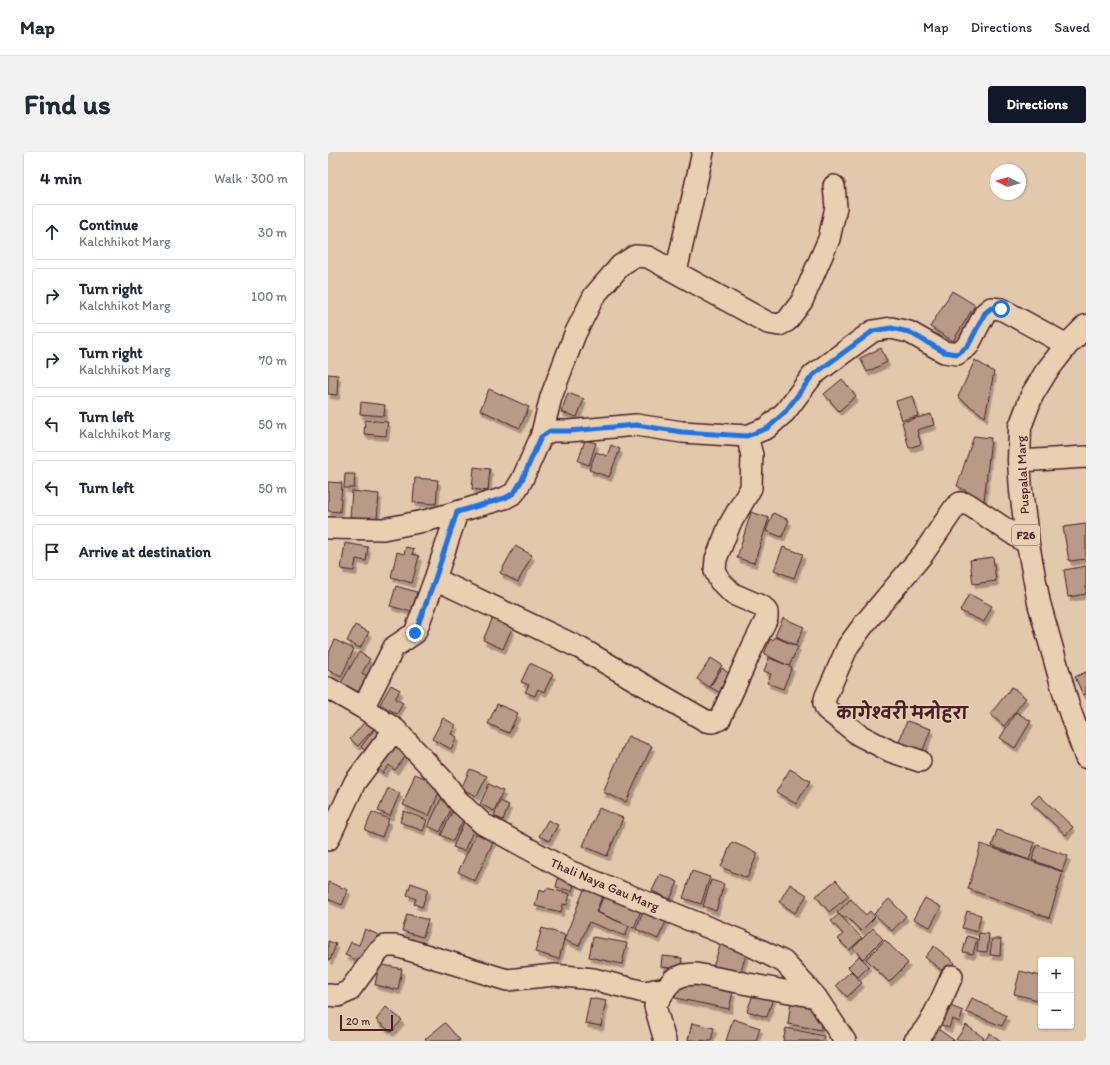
<!DOCTYPE html>
<html lang="en">
<head>
<meta charset="utf-8">
<style>
	:root { --surface:#fff; --page:#f2f2f3; --text:#1f2937; --muted:#747a83; --line:#e0e1e3; --accent:#111827 }
	body { margin:0; font-family:Itim,"Playpen Sans Deva",sans-serif; background:var(--page); color:var(--text) }
	.controls { position:absolute; right:12px; bottom:12px; display:grid; overflow:hidden; border-radius:4px; box-shadow:0 1px 3px #0004 }
	.controls button { width:36px; height:36px; display:grid; place-items:center; padding:0; border:0; border-bottom:1px solid var(--line); background:var(--surface); color:var(--text); font:20px sans-serif }
	.compass { position:absolute; left:662px; top:12px; width:36px; height:36px; border-radius:50%; background:var(--surface); box-shadow:0 1px 3px #0004; rotate:275deg }
	.scale { position:absolute; left:12px; bottom:10px; width:53px; box-sizing:border-box; padding-left:4px; border:2px solid #4a1f2b; border-top:0; font-size:11px; line-height:14px; white-space:nowrap; color:#4a1f2b; -webkit-text-stroke:3px #e9d0b1; paint-order:stroke }
	.stop { position:absolute; width:12px; height:12px; margin:-9px; border:3px solid #1a73e8; border-radius:50%; background:#fff }
	.stop.end { background:#1a73e8; border-color:#fff; box-shadow:0 1px 4px #0008 }
	.list { margin:0; padding:0; list-style:none }
	h2 { display:flex; justify-content:space-between; align-items:center; height:52px; margin:0; padding:0 16px; font-size:17px }
	h2 small { font-size:13px; font-weight:400; color:var(--muted) }
	.list li { display:grid; grid-template-columns:26px 1fr auto; gap:12px; align-items:center; box-sizing:border-box; height:56px; margin:0 8px 8px; padding:0 8px; border:1px solid var(--line); border-radius:4px }
	.list b { display:block; font-size:15px; white-space:nowrap }
	.list p { margin:0; font-size:13px; white-space:nowrap; color:var(--muted) }
	.list em { font-size:13px; font-style:normal; color:var(--muted) }
	.icon { flex:none; width:22px; height:22px; fill:none; stroke:currentColor; stroke-width:2; stroke-linecap:round; stroke-linejoin:round }
	.map { position:relative; flex:none; width:758px; height:889px; overflow:hidden; border-radius:4px }
	header { display:flex; align-items:center; gap:24px; box-sizing:border-box; height:56px; padding:0 20px; background:var(--surface); border-bottom:1px solid var(--line) }
	header strong { font-size:19px }
	nav { display:flex; gap:22px; margin-inline-start:auto; font-size:14px }
	.intro { display:flex; align-items:center; justify-content:space-between; box-sizing:border-box; height:96px; padding:0 24px }
	h1 { margin:0; font-size:28px }
	.button { padding:10px 18px; border-radius:4px; background:var(--accent); color:#fff; font-size:14px; font-weight:700 }
	main { display:flex; gap:24px; padding:0 24px }
	aside { flex:1; background:var(--surface); border-radius:4px; box-shadow:0 1px 3px #0004 }
	.map>svg:first-child { display:block }
	.building { fill:#b89a87; stroke:#4a1f2b; filter:url(#shadow) }
	.lines { fill:none; stroke-linecap:round; stroke-linejoin:round }
	.minor-casing { stroke:#4a1f2b; stroke-width:24 }
	.primary-casing { stroke:#4a1f2b; stroke-width:25 }
	.minor { stroke:#e9d0b1; stroke-width:21 }
	.primary { stroke:#e9d0b1; stroke-width:22 }
	.route { stroke:#1a73e8; stroke-width:5 }
	.labels { text-anchor:middle; stroke-width:3; stroke-linejoin:round; paint-order:stroke }
	.shield { fill:#e9d0b1; stroke:#7a5453; stroke-width:1 }
	.shield-label { font-size:12px; font-weight:bold; fill:#4a1f2b }
	.street-label { font-size:13px; fill:#4a1f2b; stroke:#e9d0b1 }
	.district-label { font-size:17px; font-weight:bold; fill:#4a1f2b; stroke:#e9d0b1 }
</style>
</head>
<body>
<header>
<strong>Map</strong>
<nav><a>Map</a><a>Directions</a><a>Saved</a></nav>
</header>
<div class="intro"><h1>Find us</h1><a class="button">Directions</a></div>
<main>
<aside>
<h2>4 min<small>Walk · 300 m</small></h2>
<ul class="list">
<li><svg class="icon" aria-label="ahead" viewBox="0 0 24 24"><path d="M12 20V5M6 11l6-6 6 6"/></svg><div><b>Continue</b><p>Kalchhikot Marg</p></div><em>30 m</em></li>
<li><svg class="icon" aria-label="right" viewBox="0 0 24 24"><path d="M7 20v-9h11M14 6l5 5-5 5"/></svg><div><b>Turn right</b><p>Kalchhikot Marg</p></div><em>100 m</em></li>
<li><svg class="icon" aria-label="right" viewBox="0 0 24 24"><path d="M7 20v-9h11M14 6l5 5-5 5"/></svg><div><b>Turn right</b><p>Kalchhikot Marg</p></div><em>70 m</em></li>
<li><svg class="icon" aria-label="left" viewBox="0 0 24 24"><path d="M17 20v-9H6M10 6l-5 5 5 5"/></svg><div><b>Turn left</b><p>Kalchhikot Marg</p></div><em>50 m</em></li>
<li><svg class="icon" aria-label="left" viewBox="0 0 24 24"><path d="M17 20v-9H6M10 6l-5 5 5 5"/></svg><div><b>Turn left</b></div><em>50 m</em></li>
<li><svg class="icon" aria-label="arrive" viewBox="0 0 24 24"><path d="M6 21V4h12l-3 4 3 4H6"/></svg><div><b>Arrive at destination</b></div></li>
</ul>
</aside>
<div class="map">
<svg width="758" height="889" viewBox="0 0 758 889">
	<defs>
		<filter id="shadow"><feDropShadow dx="2.5" dy="4.5" stdDeviation="0" flood-color="#0004"/></filter>
	</defs>
	<rect width="100%" height="100%" fill="#e3c9ac"/>
	<filter id="ink" filterUnits="userSpaceOnUse"><feTurbulence type="fractalNoise" baseFrequency=".025" numOctaves="2"/><feDisplacementMap in="SourceGraphic" scale="8" xChannelSelector="R" yChannelSelector="G"/><feConvolveMatrix kernelMatrix="1 2 1 2 8 2 1 2 1" color-interpolation-filters="sRGB"/></filter>
	<g filter="url(#ink)">
		<path class="building" d="M624 139 647 153 625 189 602 175Z
			M553 196 559 210 539 220 532 206Z
			M647 208 666 220 657 265 630 245Z
			M0 222 10 223 9 243 0 242Z
			M514 227 528 244 511 259 496 242Z
			M161 237 201 255 192 276 152 258Z
			M240 241 256 247 249 265 233 260Z
			M585 244 590 264 574 268 568 249Z
			M33 250 57 253 56 264 32 262Z
			M603 262 606 273 589 278 593 292 581 296 574 270Z
			M37 268 60 270 58 284 36 282Z
			M646 284 663 286 656 349 629 334Z
			M257 288 268 291 261 313 250 309Z
			M283 293 292 297 281 325 261 318 268 300 279 304Z
			M146 315 162 317 160 339 144 337Z
			M17 322H27L26 336H16Z
			M87 326 110 328 108 352 85 350Z
			M0 330 14 331 12 360 0 359Z
			M24 339 51 342 49 367 22 365Z
			M423 360 441 366 426 411 409 406Z
			M445 361 461 368 454 385 438 379Z
			M758 372V407L741 409 735 375Z
			M17 391 40 395 38 409 28 407 26 419 13 417Z
			M187 394 204 403 190 430 172 421Z
			M78 395 86 397 84 402 91 404 84 431 63 425 69 400 76 402Z
			M455 395 475 402 466 426 446 418Z
			M665 405 668 429 645 432 642 408Z
			M758 414V442L740 445 736 418Z
			M68 434 89 440 84 460 62 454Z
			M641 442 664 454 656 470 632 459Z
			M166 463 177 468 175 472 184 476 175 497 155 488Z
			M455 466 476 475 468 493 447 484Z
			M27 473 41 480 32 496 19 489Z
			M447 485 470 495 461 514 436 502 442 487 445 488Z
			M7 488 26 497 13 525 0 518V503Z
			M31 500 42 507 34 521 42 526 33 542 13 531Z
			M383 506 394 513 381 535 369 527Z
			M441 506 464 515 455 537 439 531 443 522 436 519Z
			M202 511 225 522 216 540 210 537 207 544 197 540 201 533 193 530Z
			M394 516 403 523 392 541 382 535Z
			M758 520V542L755 543 747 525Z
			M63 533 72 538 67 547 75 551 69 562 52 552Z
			M684 535 698 546 676 574 662 562Z
			M169 552 190 561 181 581 160 572Z
			M688 560 703 569 687 596 672 586Z
			M41 565 50 572 30 594 22 587Z
			M115 566 128 573 123 582 129 585 123 597 104 587Z
			M579 569 603 577 594 601 570 592Z
			M49 574 56 580 40 601 33 595Z
			M300 584 324 594 298 650 275 640Z
			M67 585 83 597 67 618 61 613 55 621 45 614Z
			M142 617 159 624 149 644 133 637Z
			M462 617 482 629 468 652 448 640Z
			M87 622 114 633 101 664 75 653Z
			M161 632 175 639 166 659 152 652Z
			M60 636 72 641 62 664 50 659Z
			M711 643 745 675 738 683 703 651Z
			M114 645 126 651 112 680 100 674Z
			M172 649 181 653 175 668 166 664Z
			M271 656 295 666 279 704 255 694Z
			M76 659 99 668 95 679 72 670Z
			M44 660 61 667 54 685 37 678Z
			M124 660 136 666 125 689 113 683Z
			M220 668 230 673 221 689 211 684Z
			M136 670 147 675 136 699 125 695Z
			M669 678 707 691 701 708 664 694Z
			M149 680 166 688 147 729 130 720Z
			M404 690 430 701 419 726 393 715Z
			M653 692 735 720 721 766 640 737Z
			M709 693 740 704 734 719 704 708Z
			M364 719 382 725 373 752 355 746Z
			M231 722 248 727 244 739 228 735Z
			M332 722 350 730 342 747 324 739Z
			M383 728 396 732 388 759 375 754Z
			M508 728 521 744 501 760 488 744Z
			M0 730 20 738 14 753 0 747Z
			M259 730 277 737 268 760 301 774 297 784 261 770 251 794 236 788Z
			M83 731 100 737 94 755 86 752 88 747 79 743Z
			M462 732 479 743 467 761 451 750Z
			M219 736 242 742 239 753 235 752 233 760 207 754 211 738 217 740Z
			M279 736 316 751 306 776 269 760Z
			M597 746 613 755 602 775 585 767Z
			M523 747 538 763 542 759 547 765 533 779 518 764 515 766 509 761Z
			M561 747 578 764 564 779 546 762Z
			M318 753 341 763 330 787 308 777Z
			M639 759 653 763 649 780 634 776Z
			M79 762 100 768 95 785 74 779Z
			M511 762 534 786 521 798 510 787 515 782 503 769Z
			M214 776 237 783 231 807 207 800Z
			M545 776 555 787 535 807 525 796Z
			M37 777 51 783 39 812 17 803 23 790 31 793Z
			M651 781 661 782 659 800 649 799Z
			M639 784 649 787 645 802 635 800Z
			M265 785 299 791 294 812 261 805Z
			M664 787H673L672 804 662 803Z
			M557 788 580 811 561 830 538 807Z
			M0 789 8 792 2 808 0 807Z
			M393 791 419 800 411 824 385 815Z
			M606 794 627 811 618 822 597 805Z
			M334 804 354 806 353 817 333 815Z
			M531 804 541 814 530 825 520 815Z
			M51 812 74 817 70 838 47 833Z
			M523 819 534 831 519 845 508 833Z
			M692 819 713 824V834L710 848 686 842Z
			M351 829 405 840 401 857 347 846Z
			M426 840 445 846 439 865 419 859Z
			M262 846 278 849 273 874 257 871Z
			M644 846 679 864 674 874 638 860Z
			M463 848 492 859 493 878 460 872Z
			M620 853 635 859 632 870 624 867 621 876 613 873Z
			M58 855 74 868 63 880 48 868Z
			M405 867 432 876 428 889H398Z
			M117 871 132 888 131 889H99L97 887Z
			M364 871 386 876 383 889 360 888Z
			M638 873 656 886 654 889 628 888Z
			M458 876 496 884 495 889H455Z
			M610 877 627 889H602Z
			M662 881 673 889H656Z"/>
		<g class="lines">
			<g class="minor-casing">
				<path id="minor" d="M348 120 375 0
					M213 285 223 245 247 182 266 144 293 113 307 104 320 105 440 171 451 173 459 169 474 149 501 87 508 55 506 34
					M691 309 758 305
					M129 361 107 427 252 496 378 569 385 570 392 567 425 494 439 466V460L435 455 405 442 392 429 387 419 388 407 402 372 423 336 424 303 419 284
					M0 376 55 377 101 368 177 346 186 341 194 328 213 285 222 279H241L308 273 354 280 419 284 439 276 457 260 485 223 545 179 563 176 581 180 616 200 629 202 640 194 657 161 663 156 673 157 739 193
					M0 536 35 556 67 577 114 627 131 650 155 672 241 719 416 790 456 810 488 845 517 889
					M35 556 66 495 87 481 107 427
					M592 609 562 599 531 583 498 557 496 551 498 544 520 494 537 471 595 402 627 355 632 351 640 352 700 392
					M0 688 27 630 67 577
					M0 843 10 844 21 839 50 800 57 794H68L179 828 226 823 265 827 316 840 338 836 346 827 356 823 368 822 488 845
					M337 889 327 854 338 836
					M587 889C604 872 614 846 624 824"/>
			</g>
			<g class="primary-casing">
				<path id="primary" d="M758 174 739 193 718 220 704 243 692 275 691 309 693 339 700 392 711 451 740 554 758 605"/>
			</g>
			<use href="#minor" class="minor"/>
			<use href="#primary" class="primary"/>
		</g>
	</g>
	<g class="lines" filter="url(#ink)">
		<path class="route" d="M87 481 107 427 129 360 177 346 186 341 194 328 213 285 222 279H242L308 273 354 280 419 284 440 276 457 260 485 223 545 179 563 176 581 180 616 200 629 202 640 194 657 161 663 156 673 157"/>
	</g>
	<g class="labels">
		<rect class="shield" x="684" y="373" width="28" height="20" rx="3"/>
		<g class="shield-label">
			<text x="698" y="387">F26</text>
		</g>
		<g class="street-label">
			<text transform="translate(694 323) rotate(-93)" y="5">Puspalal Marg</text>
			<text transform="translate(277 732) rotate(23)" y="5">Thali Naya Gau Marg</text>
		</g>
		<g class="district-label">
			<text x="574" y="567">कागेश्वरी मनोहरा</text>
		</g>
	</g>
</svg>
<div class="controls">
<button>+</button>
<button>−</button>
</div>
<svg class="compass" viewBox="-18 -18 36 36"><path d="M0-13l5 13h-10z" fill="#e53935"/><path d="M0 13l5-13h-10z" fill="#747a83"/></svg>
<div class="scale">20 m</div>
<div class="stop" style="left:673px;top:157px"></div>
<div class="stop end" style="left:87px;top:481px"></div>
</div>
</main>
</body>
</html>
